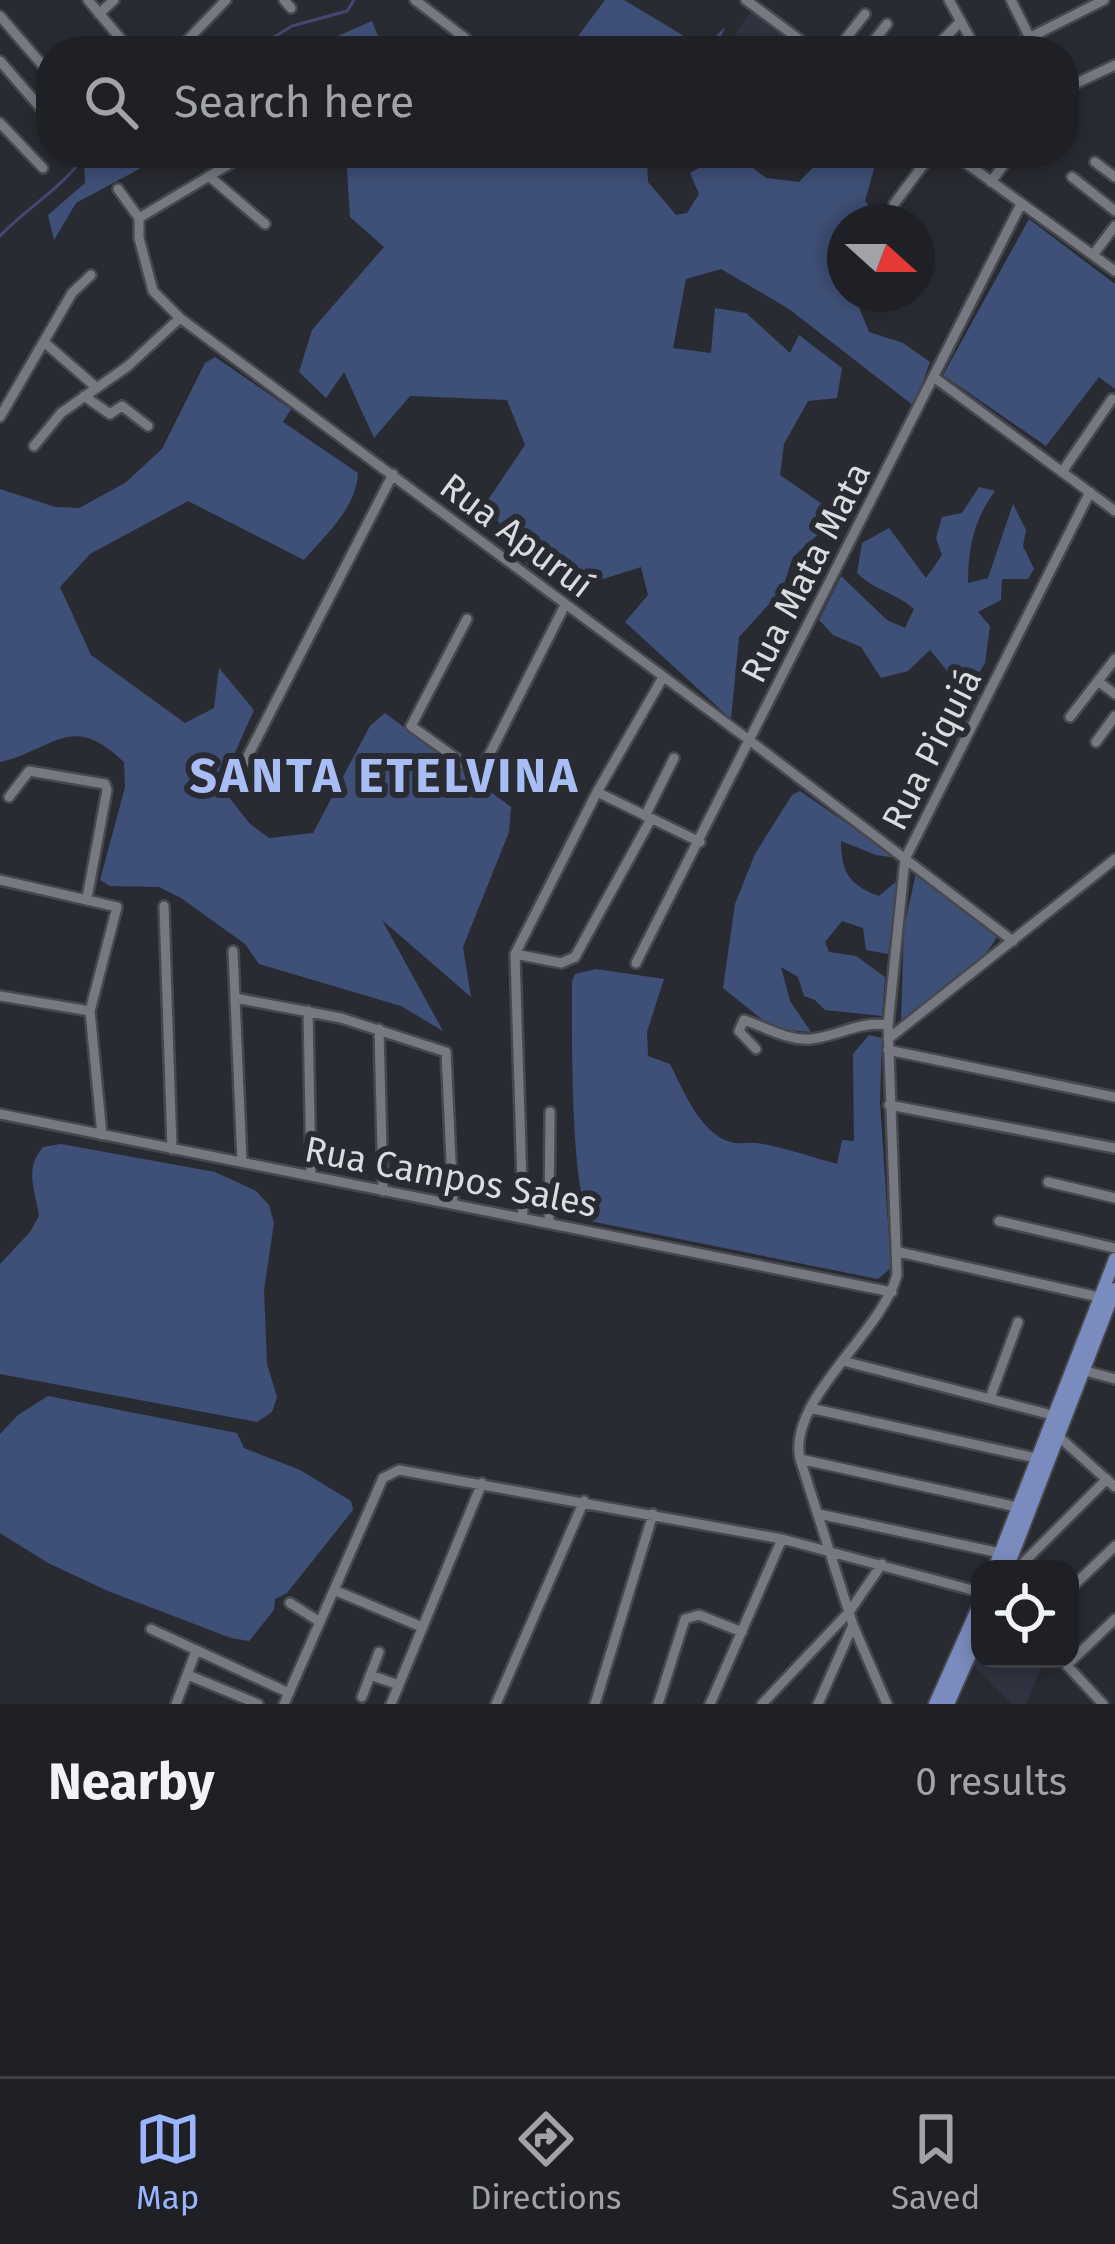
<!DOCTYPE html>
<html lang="en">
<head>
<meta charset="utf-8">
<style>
	:root { --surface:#1f2026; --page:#2c2d32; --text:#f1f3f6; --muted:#a1a3a7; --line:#3c3e43; --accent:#98b5fd }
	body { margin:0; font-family:"Fira Sans",sans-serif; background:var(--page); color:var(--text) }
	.controls { position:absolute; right:36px; bottom:36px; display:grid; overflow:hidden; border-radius:24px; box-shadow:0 6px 18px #0003 }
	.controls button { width:108px; height:108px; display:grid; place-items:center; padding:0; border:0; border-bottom:3px solid var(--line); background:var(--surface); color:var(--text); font:60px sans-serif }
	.compass { position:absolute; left:827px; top:204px; width:108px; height:108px; border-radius:50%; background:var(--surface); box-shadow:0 6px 18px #0003; rotate:111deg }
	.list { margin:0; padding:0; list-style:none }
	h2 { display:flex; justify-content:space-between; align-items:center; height:156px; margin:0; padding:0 48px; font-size:51px }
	h2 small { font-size:39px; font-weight:400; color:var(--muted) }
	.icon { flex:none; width:66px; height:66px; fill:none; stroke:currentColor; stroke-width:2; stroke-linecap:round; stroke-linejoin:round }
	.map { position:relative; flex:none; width:1115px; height:1704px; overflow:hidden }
	.search { position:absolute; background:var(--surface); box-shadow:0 6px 18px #0003; left:36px; right:36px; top:36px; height:132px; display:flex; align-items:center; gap:30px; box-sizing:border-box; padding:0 42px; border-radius:48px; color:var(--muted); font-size:45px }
	.sheet { height:372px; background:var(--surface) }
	nav { display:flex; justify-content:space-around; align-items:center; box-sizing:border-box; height:168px; border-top:3px solid var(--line); background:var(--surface); font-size:33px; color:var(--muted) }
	nav a { display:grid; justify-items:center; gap:6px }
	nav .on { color:var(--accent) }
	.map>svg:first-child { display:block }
	.built { fill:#2f3440 }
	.green { fill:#3f5078 }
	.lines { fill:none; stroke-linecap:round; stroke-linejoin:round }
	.stream { stroke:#444771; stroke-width:3 }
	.minor-casing { stroke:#45484d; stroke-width:14 }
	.major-casing { stroke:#45484d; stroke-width:16 }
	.minor { stroke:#767981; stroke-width:9 }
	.major { stroke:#7a8cbd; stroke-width:12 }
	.labels { text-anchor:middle; stroke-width:12; stroke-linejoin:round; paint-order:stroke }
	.street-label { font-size:36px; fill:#dadce0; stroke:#292b32 }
	.district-label { font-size:48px; font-weight:bold; letter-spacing:3px; fill:#a7bdf3; stroke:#292b32 }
</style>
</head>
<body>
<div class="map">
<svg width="1115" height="1704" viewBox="0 0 1115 1704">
	<rect width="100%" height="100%" fill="#292b32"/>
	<path class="built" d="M751 11 807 51H723Z
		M980 1646V1659H1045L1026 1704H1012L972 1664Z"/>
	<path class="green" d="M605 0H624L704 48 725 27 715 51H567Z
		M372 21 384 51H303Z
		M88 153H169L76 203 54 240 48 215 85 183 84 158Z
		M346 153H669L647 158 648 182 676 215 687 213 699 194 690 173 723 155 747 163 766 178 799 182 821 159 876 162 865 201 883 221 845 222V268L835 286 855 297 869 332 903 343 930 362 914 406 789 309 721 269 686 279 673 348 711 353 715 308 746 313 790 353 799 335 842 368 837 398 808 401 784 444 780 475 822 504 823 530 793 557 782 590 739 637 731 719 625 622 648 595 641 567 581 586 531 571 486 503 525 445 507 400 410 396 374 438 344 372 326 398 299 372 312 330 384 247 350 217Z
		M1029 219 1115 284V389L1099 377 1046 446 943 375Z
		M215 357 291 409 283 422 358 473C356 509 326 534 304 560L188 501 90 554 60 587 91 655 185 723 214 708 219 668 254 710 220 786 250 824 269 838 313 833 370 726 385 713 511 807 509 832 463 947 471 997 382 920 443 1031 401 1006 259 964 245 944 181 898 159 887 110 886 100 880 125 787 124 762C71 711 55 749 0 762V489L55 507 79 508 125 483 162 449 205 363Z
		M979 487 995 491C974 520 968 547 968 583L988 578 1013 504 1026 530 1023 546 1034 569 1028 579H1002L1001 600 978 612 990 626 985 663 975 680 981 691 956 746 958 684 930 650 908 671 881 678 861 647 833 635 819 620 841 576 887 620 905 628 914 609C896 593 874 590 857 573L862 543 889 528 926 578 942 555 936 538 942 517 962 513Z
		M800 791 897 858 876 855 841 841C841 872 849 885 879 896L899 879 888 954 866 950 863 928 842 921 825 942 829 952 856 956 885 977 882 1016 825 1010 815 1000 804 996 798 977 781 967 790 1001 811 1032 774 1029 723 988 735 904 755 854 792 795Z
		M916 873 999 933C980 971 933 995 901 1023L904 928Z
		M596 969 664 979 647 1032 648 1056 670 1064C683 1090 702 1138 735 1143 744 1144 754 1142 763 1144 789 1149 812 1157 837 1164L842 1140 854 1141 853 1054 869 1035 882 1038 880 1102 891 1268 878 1279 590 1221C570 1188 572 1027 572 981L575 974Z
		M61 1144 215 1172 256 1191 269 1205 274 1223 264 1290 267 1364 277 1397 272 1412 257 1422 0 1374V1264L30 1232 39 1216C35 1188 24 1170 43 1147Z
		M48 1396 237 1433 244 1448 300 1470 351 1501 353 1510 287 1593 275 1599 274 1610 249 1641 231 1638 108 1591 48 1563 0 1533V1434L18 1415Z"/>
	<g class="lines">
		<path class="stream" d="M251 51 292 26 347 11 354 0
			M0 236C28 206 64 188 86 153"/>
		<g class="minor-casing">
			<path id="minor" d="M88 0 131 51
				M284 0 291 8
				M415 0 482 51
				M746 0 815 51
				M949 0 971 40 986 51
				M1011 0 1029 36
				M99 14 114 0
				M0 16 51 75
				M177 51 226 0
				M836 51 865 14
				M866 51 887 24
				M932 51 960 22
				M1003 51 1104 0
				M0 61 51 120
				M1064 89 1115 65
				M0 123 43 168
				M952 153 1115 271
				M1095 162 1115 177
				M209 176 265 224
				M1072 177 1115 211
				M991 182 1012 153
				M118 189 139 218
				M894 204 932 153
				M139 218V238L153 291 180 318 749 740 1013 941
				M139 218 248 153
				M1093 255 1115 226
				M44 342 97 388
				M935 378 1115 511
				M84 396 110 414 122 406 148 426
				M0 417 72 293 91 275
				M34 446 61 413 128 366 180 318
				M1062 472 1112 399
				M467 619 411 726 477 773 482 769 565 605
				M1099 682 1115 694
				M1070 717 1115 659
				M1096 742 1115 716
				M238 775 393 474
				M597 792 700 842
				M9 797 29 771 105 784 107 790 87 898
				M645 816 674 758
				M0 880 117 907 90 1011 102 1135
				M164 906 172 1149
				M233 951 242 1162
				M515 954 561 963 575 957 651 819
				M636 963 1021 204
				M0 996 90 1011
				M235 998 341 1018 446 1052 453 1204
				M308 1011 311 1175
				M379 1029 383 1191
				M888 1039 1115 859
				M756 1049 739 1031 744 1020C766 1027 787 1041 811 1039 839 1036 858 1021 888 1025
				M888 1050 1115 1097
				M889 1105 1115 1148
				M0 1114 892 1292
				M1048 1182 1115 1198
				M523 1217 515 954 597 792 662 679
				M999 1221 1115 1248
				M549 1222 550 1112
				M899 1252 1099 1297
				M843 1361 1052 1415
				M1082 1370 1115 1379
				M990 1398 1018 1322
				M810 1408 1036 1458
				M1058 1436 1115 1487
				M800 1459 1017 1507
				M819 1514 1000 1553
				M1017 1569 1107 1479
				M1070 1589 1115 1546
				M334 1590 422 1627
				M290 1603 320 1622
				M151 1629 289 1693
				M1061 1659 1103 1704
				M1067 1665 1115 1619
				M188 1675 258 1704
				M370 1675 399 1685
				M362 1697 379 1652
				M176 1704 196 1651
				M284 1704 383 1478 399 1470 782 1539 980 1592
				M391 1704 482 1483
				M496 1704 584 1501
				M595 1704 653 1514
				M658 1704 685 1619 699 1615 742 1632
				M710 1704 782 1539
				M762 1704 849 1612 882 1564
				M818 1704 853 1625
				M887 1704 853 1625 800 1459C787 1400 881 1334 897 1275L888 1025 905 859 1090 492"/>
		</g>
		<g class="major-casing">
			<path id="major" d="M994 1569 1115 1259
				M1007 1569 1115 1289
				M935 1704 980 1603
				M948 1704 980 1632"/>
		</g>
		<use href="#minor" class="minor"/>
		<use href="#major" class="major"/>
	</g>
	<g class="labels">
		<g class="street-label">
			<text transform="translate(517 535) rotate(37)" y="13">Rua Apuruí</text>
			<text transform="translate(805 572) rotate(-63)" y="13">Rua Mata Mata</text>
			<text transform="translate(931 749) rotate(-63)" y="13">Rua Piquiá</text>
			<text transform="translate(451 1176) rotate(11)" y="13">Rua Campos Sales</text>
		</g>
		<g class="district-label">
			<text x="385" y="792">SANTA ETELVINA</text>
		</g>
	</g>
</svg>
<div class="controls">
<button><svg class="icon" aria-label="locate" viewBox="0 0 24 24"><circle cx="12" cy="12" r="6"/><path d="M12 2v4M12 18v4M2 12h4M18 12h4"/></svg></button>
</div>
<svg class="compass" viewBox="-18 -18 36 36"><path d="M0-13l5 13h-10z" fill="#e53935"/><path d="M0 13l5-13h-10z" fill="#a1a3a7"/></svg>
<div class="search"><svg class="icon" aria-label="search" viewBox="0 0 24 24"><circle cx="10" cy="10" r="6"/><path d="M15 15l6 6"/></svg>Search here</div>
</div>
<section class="sheet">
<h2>Nearby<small>0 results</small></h2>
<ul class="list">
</ul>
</section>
<nav>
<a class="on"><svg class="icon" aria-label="map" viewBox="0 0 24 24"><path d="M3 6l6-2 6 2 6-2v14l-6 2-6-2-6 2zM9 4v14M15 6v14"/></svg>Map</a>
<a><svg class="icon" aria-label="directions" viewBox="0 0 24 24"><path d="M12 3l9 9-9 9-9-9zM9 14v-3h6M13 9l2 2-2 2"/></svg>Directions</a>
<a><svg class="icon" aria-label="saved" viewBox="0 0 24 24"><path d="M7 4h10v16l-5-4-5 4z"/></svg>Saved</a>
</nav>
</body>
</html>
